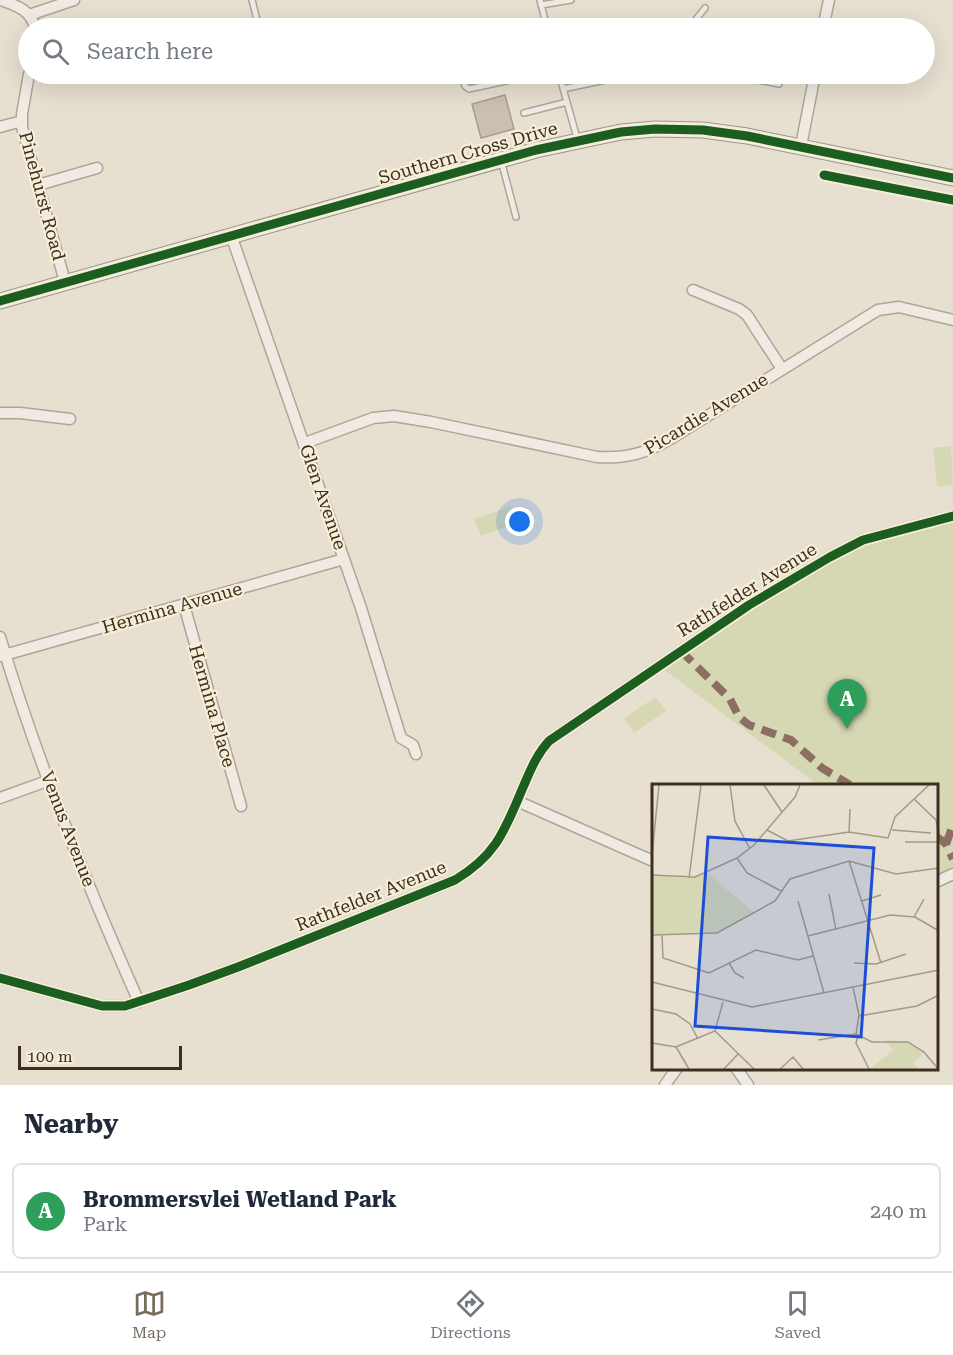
<!DOCTYPE html>
<html lang="en">
<head>
<meta charset="utf-8">
<style>
	:root { --surface:#fff; --page:#f2f2f3; --text:#1f2937; --muted:#747a83; --line:#e0e1e3; --accent:#786c5e }
	body { margin:0; font-family:"Roboto Serif",serif; background:var(--page); color:var(--text) }
	.scale { position:absolute; left:18px; bottom:15px; width:164px; box-sizing:border-box; padding-left:6px; border:3px solid #3d2e20; border-top:0; font-size:16px; line-height:21px; white-space:nowrap; color:#3d2e20; -webkit-text-stroke:4px #f7eed8; paint-order:stroke }
	.you { position:absolute; left:520px; top:522px; width:21px; height:21px; margin:-15px; border:4px solid #fff; border-radius:50%; background:#1a73e8; box-shadow:0 0 0 9px #1a73e833 }
	.badge { display:grid; place-items:center; width:39px; height:39px; border-radius:50%; background:var(--accent); color:#fff; font-size:20px; font-weight:700 }
	.pin { position:absolute; translate:-50% -50px; filter:drop-shadow(0 2px 3px #0008) }
	.pin::after { content:''; position:absolute; top:32px; width:21px; height:18px; background:inherit; clip-path:polygon(0 0,100% 0,50% 100%) }
	.list { margin:0; padding:0; list-style:none }
	h2 { display:flex; justify-content:space-between; align-items:center; height:78px; margin:0; padding:0 24px; font-size:26px }
	h2 small { font-size:20px; font-weight:400; color:var(--muted) }
	.list li { display:grid; grid-template-columns:39px 1fr auto; gap:18px; align-items:center; box-sizing:border-box; height:96px; margin:0 12px 12px; padding:0 12px; border:2px solid var(--line); border-radius:9px }
	.list b { display:block; font-size:22px; white-space:nowrap }
	.list p { margin:0; font-size:20px; white-space:nowrap; color:var(--muted) }
	.list em { font-size:20px; font-style:normal; color:var(--muted) }
	.icon { flex:none; width:33px; height:33px; fill:none; stroke:currentColor; stroke-width:2; stroke-linecap:round; stroke-linejoin:round }
	.map { position:relative; flex:none; width:953px; height:1085px; overflow:hidden }
	.search { position:absolute; background:var(--surface); box-shadow:0 6px 24px #0002; left:18px; right:18px; top:18px; height:66px; display:flex; align-items:center; gap:15px; box-sizing:border-box; padding:0 21px; border-radius:33px; color:var(--muted); font-size:22px }
	.sheet { height:186px; background:var(--surface) }
	nav { display:flex; justify-content:space-around; align-items:center; box-sizing:border-box; height:84px; border-top:2px solid var(--line); background:var(--surface); font-size:16px; color:var(--muted) }
	nav a { display:grid; justify-items:center; gap:3px }
	nav .on { color:var(--accent) }
	.map>svg:first-child { display:block }
	.green { fill:#d6d7b3 }
	.building { fill:#cbbfb2; stroke:#a89c90; stroke-width:1.5 }
	.lines { fill:none; stroke-linecap:round; stroke-linejoin:round }
	.lane-casing { stroke:#ada599; stroke-width:8 }
	.street-casing { stroke:#ada599; stroke-width:13 }
	.secondary-casing { stroke:#9c958a; stroke-width:17 }
	.lane { stroke:#efebe3; stroke-width:5 }
	.street { stroke:#efebe3; stroke-width:10 }
	.secondary { stroke:#efebe3; stroke-width:15 }
	.quiet { stroke:#8d6e63; stroke-width:8; stroke-dasharray:15 8; stroke-linecap:butt }
	.cycleway-casing { stroke:#f7eed8; stroke-width:13 }
	.cycleway { stroke:#1b5e20; stroke-width:9 }
	.labels { text-anchor:middle; stroke-width:4.5; stroke-linejoin:round; paint-order:stroke }
	.street-label { font-size:18px; fill:#3d2e20; stroke:#f7eed8 }
	.inset-road { fill:none; stroke:#a3998a; stroke-width:1.5 }
	.view { fill:#1d4ed8; fill-opacity:0.15; stroke:#1d4ed8; stroke-width:3 }
	.inset-edge { fill:none; stroke:#3d2e20; stroke-width:3 }
</style>
</head>
<body>
<div class="map">
<svg width="953" height="1085" viewBox="0 0 953 1085">
	<rect width="100%" height="100%" fill="#e7e0d1"/>
	<path class="green" d="M951 446 953 485 937 487 933 448Z
		M511 506 517 523 481 536 474 519Z
		M953 516V874L944 878 937 872 936 785H818L659 666 851 546Z
		M656 697 666 711 634 733 624 718Z"/>
	<path class="building" d="M505 95 514 129 481 138 472 104Z"/>
	<g class="lines">
		<g class="lane-casing">
			<path id="lane" d="M252 0 259 28
				M540 0 547 28
				M541 5 571 0
				M689 28 705 8
				M462 74 465 86 469 89 538 74
				M559 74 577 138
				M728 74 779 84
				M563 89 633 74
				M524 113 567 102
				M501 160 516 217"/>
		</g>
		<g class="street-casing">
			<path id="street" d="M1 0C17 6 31 10 35 28
				M29 15 74 0
				M823 28 829 0
				M29 74 22 114V127L65 282
				M0 127 22 121
				M801 146 815 74
				M38 185 97 168
				M231 235 361 608 401 738 413 745 416 754
				M693 290 739 309 747 315 782 369
				M0 413H20L70 419
				M305 443 373 418 394 416 431 422 597 457C626 459 647 453 672 438L878 310 899 307 953 320
				M184 605 241 806
				M0 637C37 761 86 883 139 1002
				M1 656 344 559
				M0 798 50 780
				M517 801 653 861
				M936 882 953 874
				M0 978 102 1006H125L189 985 238 967 455 880C498 854 505 829 524 785 531 769 537 754 549 741L749 605 830 557 863 540 953 516
				M736 1068 748 1085
				M665 1085 677 1068"/>
		</g>
		<g class="secondary-casing">
			<path id="secondary" d="M0 301 536 150 621 132 655 129 703 130 747 136 953 178"/>
		</g>
		<use href="#lane" class="lane"/>
		<use href="#street" class="street"/>
		<use href="#secondary" class="secondary"/>
		<path class="quiet" d="M681 651 730 699 739 717 749 725 791 740 822 768 850 785
			M936 836 946 844 953 859
			M946 844 953 825"/>
		<g class="cycleway-casing">
			<path id="cycleway" d="M824 175 953 200
				M0 301 536 150 621 132 655 129 703 130 747 136 953 178
				M0 978 102 1006H125L189 985 238 967 455 880C498 854 505 829 524 785 531 769 537 754 549 741L749 605 830 557 863 540 953 516"/>
		</g>
		<use href="#cycleway" class="cycleway"/>
	</g>
	<g class="labels">
		<g class="street-label">
			<text transform="translate(468 153) rotate(-16)" y="6">Southern Cross Drive</text>
			<text transform="translate(42 196) rotate(75)" y="6">Pinehurst Road</text>
			<text transform="translate(706 414) rotate(-31)" y="6">Picardie Avenue</text>
			<text transform="translate(323 497) rotate(71)" y="6">Glen Avenue</text>
			<text transform="translate(747 590) rotate(-32)" y="6">Rathfelder Avenue</text>
			<text transform="translate(172 608) rotate(-16)" y="6">Hermina Avenue</text>
			<text transform="translate(212 706) rotate(74)" y="6">Hermina Place</text>
			<text transform="translate(68 829) rotate(69)" y="6">Venus Avenue</text>
			<text transform="translate(371 896) rotate(-22)" y="6">Rathfelder Avenue</text>
		</g>
	</g>
	<g transform="translate(652 784)">
		<rect width="286" height="286" fill="#e7e0d1"/>
		<path d="M55 89 103 129 63 149 0 151V91L37 94ZM233 256 251 257 272 269 261 279 267 286H217L241 266Z" fill="#d6d7b3"/>
		<path class="inset-road" d="M78 1 83 37 98 65M112 1 130 28M262 15 284 36 287 49M115 46 136 57 197 48 236 54 243 33 277 1M240 46 279 49M197 48 198 25M253 58H287M0 71 7 1M85 74 95 89 129 107M197 77 229 179M0 91 43 93 85 74 102 61 143 13 148 1M37 94 49 1M177 110 184 146M146 117 172 209M210 117 229 111M262 133 272 115M0 151 65 149 123 117 138 95 197 77 244 90 287 84M10 151 11 174 57 189 104 166 146 176 161 172M156 152 238 131 263 133 287 147M77 179 83 189 92 194M202 179 224 180 254 170M0 198 100 223 287 186M201 203 207 231 204 250M0 225 24 230 38 240 46 255M207 232 265 222 287 211M63 247 103 286M204 250 220 258H256L272 268 287 286M206 252 204 259 217 285M166 256 204 250M0 259 24 263 63 247 71 218M24 263 37 285M71 286 86 270M127 286 141 273 152 286"/>
		<path class="view" d="M56 53 222 64 209 253 43 242Z"/>
		<rect width="286" height="286" class="inset-edge"/>
	</g>
</svg>
<div class="scale">100 m</div>
<div class="you"></div>
<div class="pin badge" style="left:847px;top:729px;background:#2e9e5b">A</div>
<div class="search"><svg class="icon" aria-label="search" viewBox="0 0 24 24"><circle cx="10" cy="10" r="6"/><path d="M15 15l6 6"/></svg>Search here</div>
</div>
<section class="sheet">
<h2>Nearby<small></small></h2>
<ul class="list">
<li><span class="badge" style="background:#2e9e5b">A</span><div><b>Brommersvlei Wetland Park</b><p>Park</p></div><em>240 m</em></li>
</ul>
</section>
<nav>
<a class="on"><svg class="icon" aria-label="map" viewBox="0 0 24 24"><path d="M3 6l6-2 6 2 6-2v14l-6 2-6-2-6 2zM9 4v14M15 6v14"/></svg>Map</a>
<a><svg class="icon" aria-label="directions" viewBox="0 0 24 24"><path d="M12 3l9 9-9 9-9-9zM9 14v-3h6M13 9l2 2-2 2"/></svg>Directions</a>
<a><svg class="icon" aria-label="saved" viewBox="0 0 24 24"><path d="M7 4h10v16l-5-4-5 4z"/></svg>Saved</a>
</nav>
</body>
</html>
